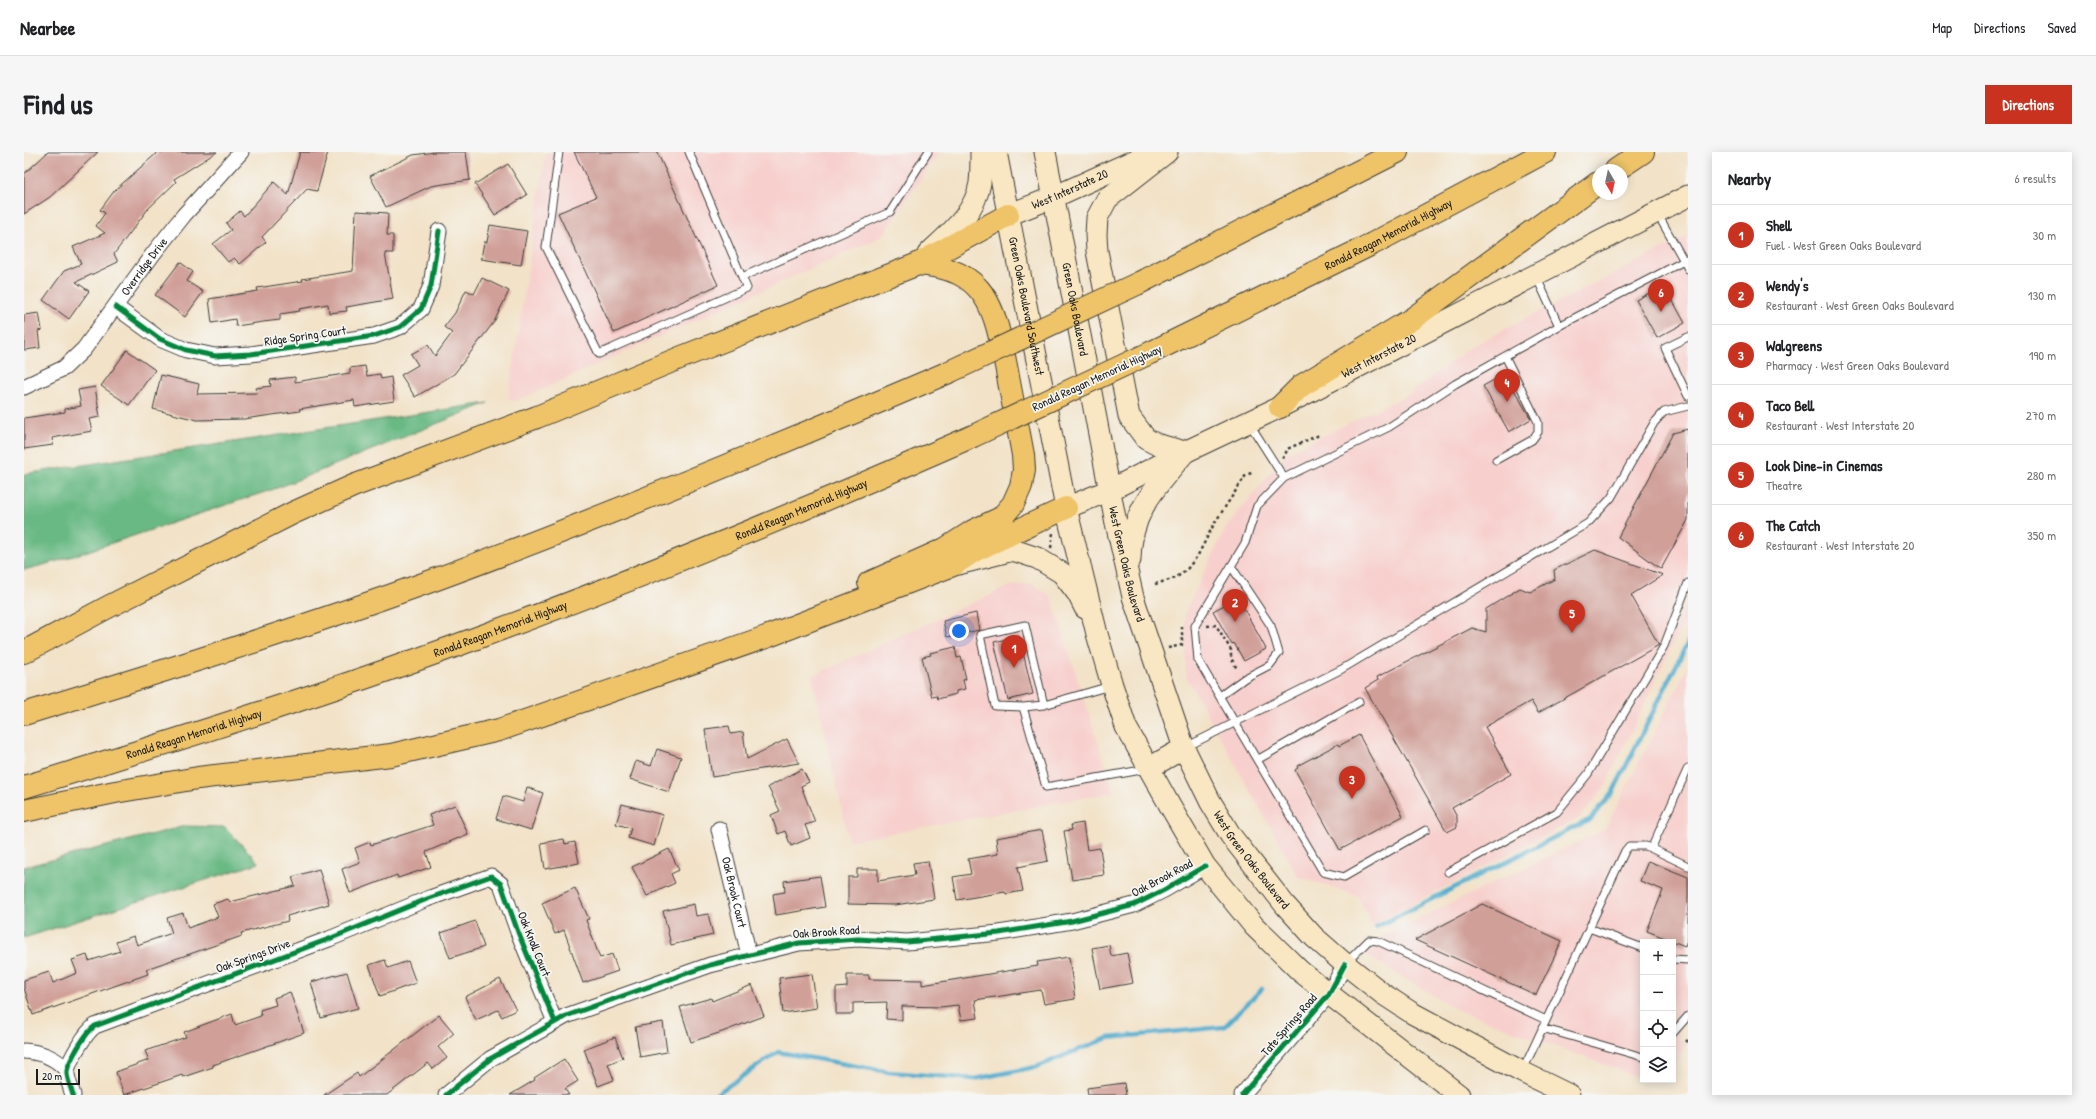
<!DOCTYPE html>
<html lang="en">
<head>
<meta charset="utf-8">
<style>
	:root { --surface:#fff; --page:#f6f6f6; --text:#202124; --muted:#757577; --line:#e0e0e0; --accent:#c8321e }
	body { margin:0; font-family:"Patrick Hand",sans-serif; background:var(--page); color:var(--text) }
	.controls { position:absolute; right:12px; bottom:12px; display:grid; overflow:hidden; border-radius:0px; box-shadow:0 2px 10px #0003 }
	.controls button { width:36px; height:36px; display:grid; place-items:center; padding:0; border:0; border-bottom:1px solid var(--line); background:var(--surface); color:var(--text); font:20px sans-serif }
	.compass { position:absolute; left:1568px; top:12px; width:36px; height:36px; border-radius:50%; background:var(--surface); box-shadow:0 2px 10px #0003; rotate:171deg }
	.scale { position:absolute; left:12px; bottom:10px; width:44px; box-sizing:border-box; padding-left:4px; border:2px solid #1c1c1c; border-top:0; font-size:11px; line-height:14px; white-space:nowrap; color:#1c1c1c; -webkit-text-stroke:3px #f6f6f2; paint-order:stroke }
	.you { position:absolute; left:935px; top:479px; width:14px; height:14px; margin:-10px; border:3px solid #fff; border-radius:50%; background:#1a73e8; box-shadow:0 0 0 6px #1a73e833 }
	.badge { display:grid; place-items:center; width:26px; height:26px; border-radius:50%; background:var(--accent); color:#fff; font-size:13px; font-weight:700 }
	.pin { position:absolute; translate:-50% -33px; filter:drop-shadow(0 1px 2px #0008) }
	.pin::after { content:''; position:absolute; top:21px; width:14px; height:12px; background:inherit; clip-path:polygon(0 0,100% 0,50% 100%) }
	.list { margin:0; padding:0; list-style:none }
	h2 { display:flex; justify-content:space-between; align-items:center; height:52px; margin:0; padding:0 16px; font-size:17px }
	h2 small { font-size:13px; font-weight:400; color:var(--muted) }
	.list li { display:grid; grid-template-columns:26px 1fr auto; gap:12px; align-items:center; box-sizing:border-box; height:60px; padding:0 16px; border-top:1px solid var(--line) }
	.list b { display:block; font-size:15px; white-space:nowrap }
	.list p { margin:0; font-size:13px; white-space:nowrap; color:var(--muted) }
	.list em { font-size:13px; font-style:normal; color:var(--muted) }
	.icon { flex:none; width:22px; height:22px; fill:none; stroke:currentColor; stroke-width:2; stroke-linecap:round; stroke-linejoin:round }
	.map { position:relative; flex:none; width:1664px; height:943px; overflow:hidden; border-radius:0px }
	header { display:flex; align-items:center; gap:24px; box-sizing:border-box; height:56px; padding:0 20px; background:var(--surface); border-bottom:1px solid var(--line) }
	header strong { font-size:19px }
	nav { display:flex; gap:22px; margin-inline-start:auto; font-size:14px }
	.intro { display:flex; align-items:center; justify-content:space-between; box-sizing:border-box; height:96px; padding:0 24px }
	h1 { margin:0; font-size:28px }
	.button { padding:10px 18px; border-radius:0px; background:var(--accent); color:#fff; font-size:14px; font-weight:700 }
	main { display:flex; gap:24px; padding:0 24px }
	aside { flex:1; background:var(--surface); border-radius:0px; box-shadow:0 2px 10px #0003 }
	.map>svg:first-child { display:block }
	.built { fill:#f7d0cd }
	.forest { fill:#69b984; stroke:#426a50 }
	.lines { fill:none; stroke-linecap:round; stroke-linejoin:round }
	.stream { stroke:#52aed0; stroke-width:4.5 }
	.building { fill:#d09f98 }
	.lane-casing { stroke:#3c3a36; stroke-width:9 }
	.street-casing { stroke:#3c3a36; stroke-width:17 }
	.secondary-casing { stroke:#3c3a36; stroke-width:23 }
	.highway-casing { stroke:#3c3a36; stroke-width:24 }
	.path { stroke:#3c3a36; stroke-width:2.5; stroke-dasharray:3 3; stroke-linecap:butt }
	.lane { stroke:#fff; stroke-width:7 }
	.street { stroke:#fff; stroke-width:15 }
	.secondary { stroke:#f9e7c3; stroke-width:21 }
	.highway { stroke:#efc469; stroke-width:22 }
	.highway-bridge-casing { stroke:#3c3a36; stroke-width:24; stroke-linecap:butt }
	.highway-bridge { stroke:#efc469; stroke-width:22 }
	.cycleway-casing { stroke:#f6f6f2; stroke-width:8 }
	.cycleway { stroke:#00873e; stroke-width:5 }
	.labels { text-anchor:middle; stroke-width:3.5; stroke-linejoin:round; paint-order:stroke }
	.street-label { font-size:12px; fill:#1c1c1c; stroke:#f6f6f2 }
</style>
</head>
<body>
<header>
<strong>Nearbee</strong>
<nav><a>Map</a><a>Directions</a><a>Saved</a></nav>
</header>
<div class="intro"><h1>Find us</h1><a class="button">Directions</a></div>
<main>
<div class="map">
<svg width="1664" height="943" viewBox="0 0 1664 943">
	<rect width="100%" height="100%" fill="#f6f6f2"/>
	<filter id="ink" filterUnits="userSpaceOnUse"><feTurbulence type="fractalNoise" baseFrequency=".025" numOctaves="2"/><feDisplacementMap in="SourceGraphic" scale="8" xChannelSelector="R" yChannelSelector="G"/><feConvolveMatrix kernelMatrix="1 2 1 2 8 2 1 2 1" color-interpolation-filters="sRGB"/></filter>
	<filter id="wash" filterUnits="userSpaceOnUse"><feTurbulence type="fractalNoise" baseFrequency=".012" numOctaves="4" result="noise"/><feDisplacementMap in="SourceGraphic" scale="16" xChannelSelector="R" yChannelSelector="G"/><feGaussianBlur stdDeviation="0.9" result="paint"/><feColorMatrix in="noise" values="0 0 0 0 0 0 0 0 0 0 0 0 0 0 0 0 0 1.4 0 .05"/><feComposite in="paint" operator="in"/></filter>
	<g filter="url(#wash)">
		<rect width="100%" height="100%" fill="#f2e2c7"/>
		<path class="built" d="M522 0H916L857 85 492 249 484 247Z
			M1664 84V461L1581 634 1557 665 1348 773 1334 744 1274 725 1162 524 1161 460 1202 376 1263 301 1385 242 1448 194Z
			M1009 432 1027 444 1090 640 825 689 788 524 986 434Z
			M1664 515V863L1651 885 1662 891 1649 918V790H1619V927L1434 858 1332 797 1581 677Z"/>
		<path class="forest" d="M464 251 256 335 34 409 0 418V322Z
			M161 674 201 675 235 711 0 786V715Z"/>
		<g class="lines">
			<path class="stream" d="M1352 775 1567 667 1589 640 1664 490
				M691 943 754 900 865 920 950 927 1012 915 1084 886 1200 875 1238 837"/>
		</g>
		<g id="blocks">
			<path class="building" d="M24 0H74L26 45 0 62V22Z
				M134 0H193L150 27 152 30 124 57 90 102 94 110 52 130 65 139 45 167 19 148 40 119 57 112 49 95 81 81 72 74 81 61 76 58 91 38Z
				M276 0H304L293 39 283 37 238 85 242 90 216 112 210 106 204 110 189 92 207 78 202 71 216 59 220 64 250 30 264 43Z
				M411 0H442L446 28 407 34 362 55 346 24 389 3Z
				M550 0H633L694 133 590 181 534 61 572 45Z
				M484 12 503 43 471 63 451 32Z
				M332 59 364 61 363 83H369V101H361L369 147 322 155 323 159 305 161 304 152 275 157 276 159 256 162V168L239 170 212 174 211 167 188 171 185 147 234 139 233 136 279 129 278 127 329 119Z
				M466 73 503 79 497 113 457 107 460 90H463Z
				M156 110 169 120 163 129 179 140 161 165 131 143Z
				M458 126 485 139 470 170 430 222 391 245 377 223 394 213 387 202 404 193 411 204 428 181 420 175 431 161 442 138 450 142Z
				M1640 133 1661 171 1633 186 1612 148Z
				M15 161 18 178 14 179 16 196 0 198V163Z
				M103 198 131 218 105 253 77 234Z
				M341 214 343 224 356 222 357 227 367 225 370 249 331 255 330 248 275 257 276 259 220 267 173 268 129 257 137 223 175 232 173 242 233 241 232 236 247 234 246 228 271 225V230L326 221V216Z
				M1481 222 1507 267 1485 280 1459 234Z
				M71 235 76 265 65 267 68 279 28 286 29 293 0 297V266L41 260V257L57 254 54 238Z
				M1664 277V368L1637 417 1594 385 1649 281Z
				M1571 398 1639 423 1607 443 1635 493 1514 561 1507 549 1461 575 1487 622 1428 656 1433 665V675L1423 680 1341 536 1354 528 1353 525 1448 476 1462 480V457L1496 436 1506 440 1531 427 1530 418Z
				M1210 448 1214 455 1218 453 1242 497 1220 509 1210 491 1208 493 1189 459Z
				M952 461 955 478 923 485 919 469Z
				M995 484 1009 542 984 548 970 490Z
				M931 495 933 506 937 505 942 527 939 528 941 537 932 539V542L914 547 913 544 908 545 898 505 907 503 906 501Z
				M705 574 707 582 719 580 723 607 763 587 775 611 688 625 681 577Z
				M1335 583 1379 664 1316 698 1271 618 1274 616 1273 614 1314 592 1315 594Z
				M633 597 657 605 645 640 606 627 612 609 627 614Z
				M778 617 785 630 777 634 791 670 781 673 786 686 767 694 761 679 754 682 747 663 756 659 744 635Z
				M503 635 519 641 507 678 472 667 479 644 499 650Z
				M598 652 639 663 630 694 604 686 607 676 592 672Z
				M431 653 444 682 402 700 407 715 374 726 373 723 326 741 318 717 336 710 331 696 346 690 347 693 409 673 405 663Z
				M1059 671 1063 698 1076 696 1080 723 1048 728 1040 679 1048 678 1047 673Z
				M1018 678 1024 709 994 715 999 739 982 742 981 740 933 748 929 725 947 722 944 707 974 702 972 686Z
				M540 687 541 692 551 690 555 711 521 717 517 691Z
				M645 697 655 718 647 722 651 731 623 744 608 715Z
				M904 709 910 747 871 753 824 752V725H833V717H854V729L891 723 889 711Z
				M1624 709 1664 725V785L1661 794 1623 779 1639 738 1616 729Z
				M295 717 305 752 263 764 264 769 217 781 218 784 122 817 124 822 9 863 0 836V828L25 820 29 831 53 821 48 808 63 803 65 809 96 799 92 790 110 784 113 793 148 781 143 766 159 761 164 776 194 765 189 752 204 747 206 750 271 734 268 725Z
				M796 724 801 755 752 763 749 742 761 740 760 729Z
				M551 736 565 767 562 768 576 806 588 802 594 819 559 831 540 778 531 782 518 751Z
				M670 752 672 764 684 762 689 783 647 793 639 759Z
				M1458 752 1538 789 1512 843 1391 788Z
				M451 769 460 795 426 806 417 781Z
				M1085 793 1087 804 1103 801 1109 831 1076 837 1068 796Z
				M1045 805 1051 847 1020 852 1017 838 951 848 954 866 937 868 934 853 916 855 878 854V868L862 867 863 850 829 851V862H812V836L823 835V823H845V827L898 828V833L1014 814 1013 810Z
				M361 808 364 816 384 809 392 831 356 844 345 813Z
				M323 820 334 856 297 866 287 830Z
				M788 822 793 856 759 861 755 826Z
				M476 827 492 858 478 865 474 858 452 868 441 845Z
				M728 833 740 864 698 880 667 890 656 855 687 846 688 849Z
				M266 840 280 881 189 913V915L159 925 158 923 100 943 92 920 125 908 121 899 162 885 160 880 208 862 211 873 237 864 236 858 252 853 250 846Z
				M415 863 430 881 414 895 423 906 409 917 404 911 363 943H300L333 921 335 925Z
				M639 870 643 900 616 905 611 875Z
				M591 885 599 906 584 912 590 928 574 934 560 897Z
				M540 907 554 929 541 937 545 943H486L511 928 510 926Z
				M1100 931 1102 943H1064L1063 936Z"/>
		</g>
	</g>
	<g filter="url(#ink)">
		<use href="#blocks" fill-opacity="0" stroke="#3c3a36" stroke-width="1"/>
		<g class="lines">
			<g class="lane-casing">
				<path id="lane" d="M535 0 522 95 575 202 723 136 718 125 866 60 904 0
					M665 0 718 125
					M1633 61 1660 109 1664 107
					M1512 124 1535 174 1660 109 1664 117
					M1664 185 1641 196 1664 244
					M1225 271 1260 326
					M1472 308 1508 288 1514 280V270L1481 204
					M1086 534 1020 553 999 555 1022 635 1123 617
					M1196 544 1221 526 1246 513 1255 501 1247 474 1207 414
					M999 555 971 554 956 483 1001 473 1020 553
					M1162 595 1318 517 1564 371 1587 346 1630 271 1640 260 1664 254
					M1233 608 1335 550
					M1402 678 1320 725 1299 720 1174 508 1171 474 1221 391 1233 354 1260 326 1365 275 1431 232 1535 174
					M1627 697 1664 616
					M1424 720 1533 660 1564 622 1640 494 1664 431
					M1565 776 1619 796
					M1649 807 1664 808
					M1322 811 1345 788 1354 789 1522 868
					M1518 876 1619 905
					M1649 881 1664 864
					M1499 918 1601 699 1605 694H1622L1664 714"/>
			</g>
			<g class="street-casing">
				<g id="street">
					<path d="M92 155 136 187 162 198 191 204 227 202 350 184 376 175 397 157 407 134 415 79"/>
					<path id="s1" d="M0 235 40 216 60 197 129 102 160 63 217 0"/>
					<path id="s2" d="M695 677 725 803"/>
					<path d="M0 899C16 900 33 906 43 919"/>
					<path d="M49 943C47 936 42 925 43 919 45 908 62 880 71 874L305 787 403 747 467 724 477 732 494 780 531 870"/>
					<path d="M422 943 466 907 542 864 686 813 775 791 834 787 883 790 975 781 1048 769 1110 753 1140 738 1181 714"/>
					<path d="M1218 943 1305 842 1321 812"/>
				</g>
			</g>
			<g class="secondary-casing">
				<g id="secondary">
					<path id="s3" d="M972 0 1042 356 1073 482 1088 533 1102 575 1146 654 1181 714 1230 774 1276 819 1305 842 1435 943"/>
					<path id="s4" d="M1021 0 1092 371 1109 445 1160 596 1186 649 1207 684 1261 753 1290 785 1321 812 1359 842 1388 861 1498 920 1545 943"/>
					<path id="s5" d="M984 63 1030 45 1129 0"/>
					<path d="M904 102C925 82 951 62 956 31 957 21 957 10 957 0"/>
					<path id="s6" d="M1042 356 1086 338 1161 300 1256 255 1664 44"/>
					<path d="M1106 408C1106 360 1132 335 1161 300L1132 292 1122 287 1105 264 1073 99 1072 83 1073 66 1083 47 1143 0"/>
					<path d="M934 412 989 398 1013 406 1038 421 1054 442 1061 456"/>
					<path d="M1125 616 1160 596"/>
				</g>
			</g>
			<g class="highway-casing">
				<g id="highway">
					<path d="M1592 18 1619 0"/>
					<path d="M1115 131 1373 0"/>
					<path id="s7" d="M1128 200 1348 92 1521 0"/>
					<path d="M1256 255 1277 234 1388 167 1574 31"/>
					<path d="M845 431 921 397 949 379 977 366 989 352 997 334 1000 318 999 303C994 275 988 247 983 219 971 159 965 117 894 112"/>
					<path d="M0 500 84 455 269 361 329 334 513 265 658 205 894 112 984 63"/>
					<path d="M0 562C137 520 275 477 410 428 584 364 755 293 925 220"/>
					<path id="s8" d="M0 635C160 586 320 536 477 477 636 418 792 353 947 285"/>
					<path d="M0 659 91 640 174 626 367 603 475 578 742 485 929 413 950 399 1042 356"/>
				</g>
			</g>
			<path class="path" d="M1258 306 1261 304 1263 297 1295 283
				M1027 396 1029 381
				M1131 432 1152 426 1164 416 1174 403 1190 372 1222 323 1230 320
				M1183 474 1192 473 1207 498V506L1213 517
				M1144 496 1158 493V475
				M1662 888 1664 890"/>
			<use href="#lane" class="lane"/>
			<use href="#street" class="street"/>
			<use href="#secondary" class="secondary"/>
			<use href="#highway" class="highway"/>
			<g class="highway-bridge-casing">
				<path id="highway-bridge" d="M925 220 1115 131
					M947 285 1128 200"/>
			</g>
			<use href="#highway-bridge" class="highway-bridge"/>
			<g class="cycleway-casing">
				<path id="cycleway" d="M92 155 136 187 162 198 191 204 227 202 350 184 376 175 397 157 407 134 415 79
					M49 943C47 936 42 925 43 919 45 908 62 880 71 874L305 787 403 747 467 724 477 732 494 780 531 870
					M422 943 466 907 542 864 686 813 775 791 834 787 883 790 975 781 1048 769 1110 753 1140 738 1181 714
					M1218 943 1305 842 1321 812"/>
			</g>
			<use href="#cycleway" class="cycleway"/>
		</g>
	</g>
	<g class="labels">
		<g class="street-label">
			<text dy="4" stroke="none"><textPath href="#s5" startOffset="67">West Interstate 20</textPath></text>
			<text dy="4" stroke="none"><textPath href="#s7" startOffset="264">Ronald Reagan Memorial Highway</textPath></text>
			<text dy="4" stroke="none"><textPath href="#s1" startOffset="174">Overridge Drive</textPath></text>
			<text dy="4" stroke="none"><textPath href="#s3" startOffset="157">Green Oaks Boulevard Southwest</textPath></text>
			<text dy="4" stroke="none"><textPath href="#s4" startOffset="160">Green Oaks Boulevard</textPath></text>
			<text transform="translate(281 184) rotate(-8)" y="4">Ridge Spring Court</text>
			<text dy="4" stroke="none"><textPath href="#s6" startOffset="348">West Interstate 20</textPath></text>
			<text transform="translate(1073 226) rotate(-25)" y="4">Ronald Reagan Memorial Highway</text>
			<text dy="4" stroke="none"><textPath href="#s8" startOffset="826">Ronald Reagan Memorial Highway</textPath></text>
			<text dy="4" stroke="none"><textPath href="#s4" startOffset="420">West Green Oaks Boulevard</textPath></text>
			<text dy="4" stroke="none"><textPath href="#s8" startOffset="502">Ronald Reagan Memorial Highway</textPath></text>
			<text dy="4" stroke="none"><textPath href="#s8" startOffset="178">Ronald Reagan Memorial Highway</textPath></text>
			<text dy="4" stroke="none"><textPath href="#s4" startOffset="744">West Green Oaks Boulevard</textPath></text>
			<text transform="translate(1138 726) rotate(-28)" y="4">Oak Brook Road</text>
			<text dy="4" stroke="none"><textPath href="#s2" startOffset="65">Oak Brook Court</textPath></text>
			<text transform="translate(802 780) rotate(-4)" y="4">Oak Brook Road</text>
			<text transform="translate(510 792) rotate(68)" y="4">Oak Knoll Court</text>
			<text transform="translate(229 804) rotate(-20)" y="4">Oak Springs Drive</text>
			<text transform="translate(1265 873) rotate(-49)" y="4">Tate Springs Road</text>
		</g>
	</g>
</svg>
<div class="controls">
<button>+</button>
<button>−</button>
<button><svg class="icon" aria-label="locate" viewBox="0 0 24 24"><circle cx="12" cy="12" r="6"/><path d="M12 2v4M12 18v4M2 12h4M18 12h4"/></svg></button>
<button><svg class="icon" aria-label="layers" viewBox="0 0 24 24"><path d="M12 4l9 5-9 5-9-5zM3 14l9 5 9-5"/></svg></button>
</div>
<svg class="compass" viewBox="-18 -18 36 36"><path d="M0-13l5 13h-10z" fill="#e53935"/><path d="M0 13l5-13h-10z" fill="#757577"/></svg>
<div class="scale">20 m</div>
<div class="you"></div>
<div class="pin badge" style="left:990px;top:516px">1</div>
<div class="pin badge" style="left:1211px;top:470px">2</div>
<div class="pin badge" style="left:1328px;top:647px">3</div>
<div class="pin badge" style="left:1483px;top:250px">4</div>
<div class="pin badge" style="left:1548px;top:481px">5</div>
<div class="pin badge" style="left:1637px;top:160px">6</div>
</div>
<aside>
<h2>Nearby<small>6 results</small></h2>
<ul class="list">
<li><span class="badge">1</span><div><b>Shell</b><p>Fuel · West Green Oaks Boulevard</p></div><em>30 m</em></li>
<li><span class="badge">2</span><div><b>Wendy's</b><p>Restaurant · West Green Oaks Boulevard</p></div><em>130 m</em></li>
<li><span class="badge">3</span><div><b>Walgreens</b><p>Pharmacy · West Green Oaks Boulevard</p></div><em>190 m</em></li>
<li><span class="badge">4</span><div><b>Taco Bell</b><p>Restaurant · West Interstate 20</p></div><em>270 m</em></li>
<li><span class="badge">5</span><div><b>Look Dine-in Cinemas</b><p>Theatre</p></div><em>280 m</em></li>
<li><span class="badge">6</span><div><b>The Catch</b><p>Restaurant · West Interstate 20</p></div><em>350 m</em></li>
</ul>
</aside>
</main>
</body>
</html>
